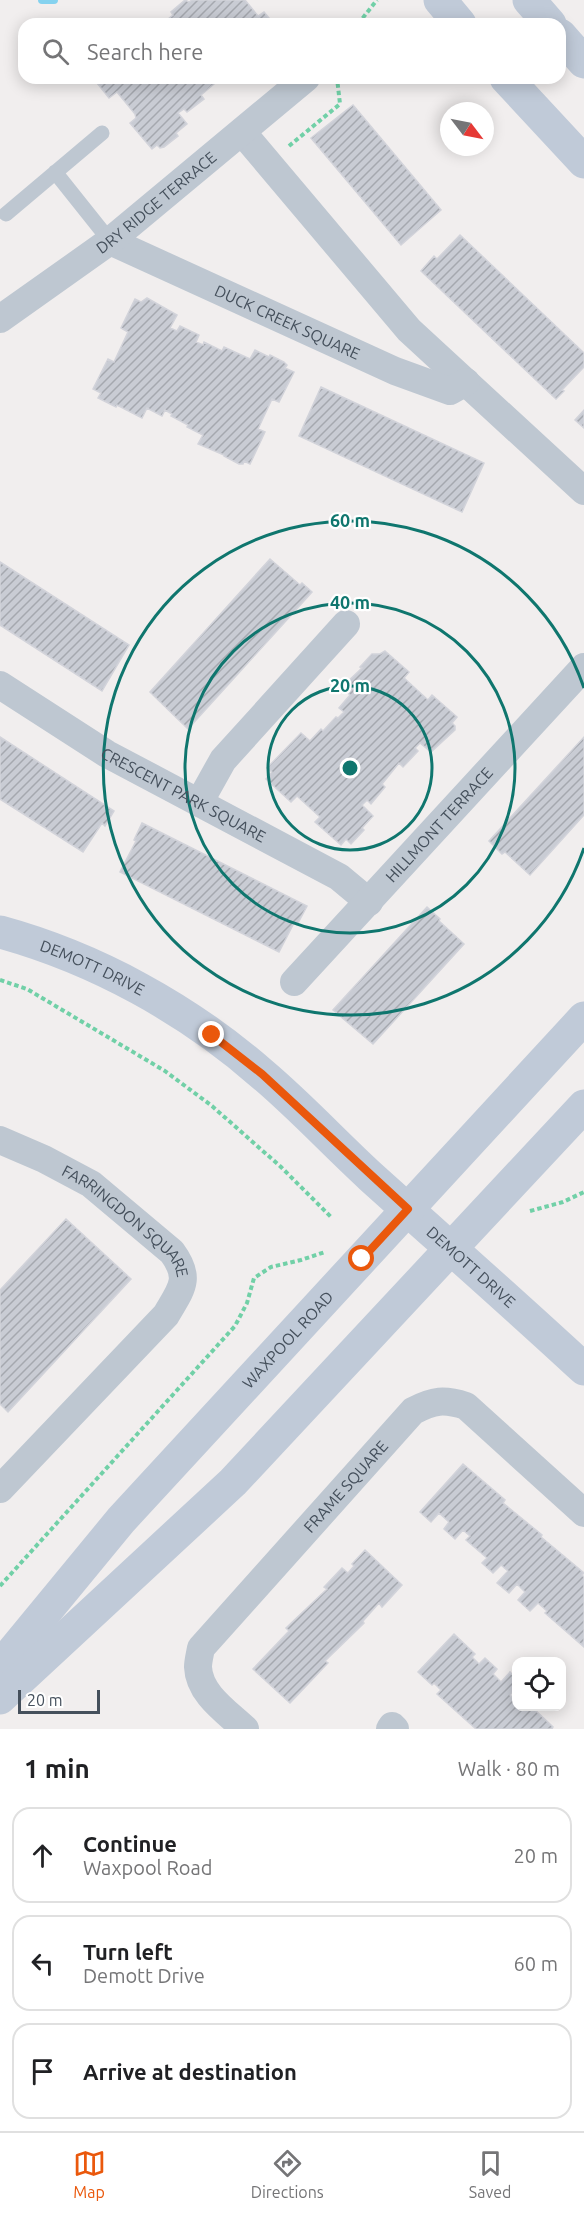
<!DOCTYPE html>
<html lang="en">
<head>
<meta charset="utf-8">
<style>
	:root { --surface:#fff; --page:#f2f2f2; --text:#202124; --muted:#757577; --line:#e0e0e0; --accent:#ea580c }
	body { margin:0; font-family:Ubuntu,sans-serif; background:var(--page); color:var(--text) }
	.controls { position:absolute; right:18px; bottom:18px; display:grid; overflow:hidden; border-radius:12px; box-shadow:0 3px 15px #0003 }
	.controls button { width:54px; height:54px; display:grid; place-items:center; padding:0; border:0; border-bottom:2px solid var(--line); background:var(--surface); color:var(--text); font:30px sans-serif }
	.compass { position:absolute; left:440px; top:102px; width:54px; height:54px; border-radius:50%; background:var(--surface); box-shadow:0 3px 15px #0003; rotate:122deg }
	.scale { position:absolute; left:18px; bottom:15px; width:82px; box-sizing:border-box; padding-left:6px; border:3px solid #45505c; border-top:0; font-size:16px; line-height:21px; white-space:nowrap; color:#45505c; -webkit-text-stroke:4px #fff; paint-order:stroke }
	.stop { position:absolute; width:18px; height:18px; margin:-14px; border:4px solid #ea580c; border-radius:50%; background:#fff }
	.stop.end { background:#ea580c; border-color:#fff; box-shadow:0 2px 6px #0008 }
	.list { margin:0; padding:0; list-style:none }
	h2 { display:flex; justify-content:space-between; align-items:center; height:78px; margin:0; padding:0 24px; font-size:26px }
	h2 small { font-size:20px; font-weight:400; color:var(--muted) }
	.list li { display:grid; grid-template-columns:39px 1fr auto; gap:18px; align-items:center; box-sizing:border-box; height:96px; margin:0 12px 12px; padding:0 12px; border:2px solid var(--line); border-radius:18px }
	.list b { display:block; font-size:22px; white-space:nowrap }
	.list p { margin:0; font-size:20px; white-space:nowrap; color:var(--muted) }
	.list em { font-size:20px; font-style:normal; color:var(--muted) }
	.icon { flex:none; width:33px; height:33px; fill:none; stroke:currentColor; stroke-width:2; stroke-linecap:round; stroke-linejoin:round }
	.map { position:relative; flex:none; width:584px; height:1729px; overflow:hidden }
	.search { position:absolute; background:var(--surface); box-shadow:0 3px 15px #0003; left:18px; right:18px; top:18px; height:66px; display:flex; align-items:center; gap:15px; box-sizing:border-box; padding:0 21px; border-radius:18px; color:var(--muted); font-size:22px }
	.sheet { height:402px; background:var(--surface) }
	nav { display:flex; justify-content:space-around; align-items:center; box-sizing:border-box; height:84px; border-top:2px solid var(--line); background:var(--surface); font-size:16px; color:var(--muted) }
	nav a { display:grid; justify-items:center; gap:3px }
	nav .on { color:var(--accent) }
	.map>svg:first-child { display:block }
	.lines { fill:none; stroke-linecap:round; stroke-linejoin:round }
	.stream { stroke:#85d2ef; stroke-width:8 }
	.building { fill:url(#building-hatch); stroke:#d2d3da; stroke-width:1.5 }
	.path { stroke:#71d0a7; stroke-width:4; stroke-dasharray:4.5 3; stroke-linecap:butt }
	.lane { stroke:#bec7d1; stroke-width:15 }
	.street { stroke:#bec7d1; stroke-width:28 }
	.secondary { stroke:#c0cad8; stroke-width:33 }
	.route { stroke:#ea580c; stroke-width:8 }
	.ring { fill:none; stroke:#0f766e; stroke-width:3 }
	.labels { text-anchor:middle; stroke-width:4.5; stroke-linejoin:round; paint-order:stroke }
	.street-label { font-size:16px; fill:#45505c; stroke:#fff }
	.centre { fill:#0f766e; stroke:#fff; stroke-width:3 }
	.ring-label { font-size:18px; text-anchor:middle; font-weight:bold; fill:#0f766e; stroke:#fff; stroke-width:4.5; stroke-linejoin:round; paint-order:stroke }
</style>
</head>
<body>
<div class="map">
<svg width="584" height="1729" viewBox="0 0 584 1729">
	<defs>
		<pattern id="building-hatch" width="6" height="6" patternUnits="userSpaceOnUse" patternTransform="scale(1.5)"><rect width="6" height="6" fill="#c9ccd4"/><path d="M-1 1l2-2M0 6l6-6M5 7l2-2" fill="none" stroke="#a5a8af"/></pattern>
	</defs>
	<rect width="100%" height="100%" fill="#f1eeee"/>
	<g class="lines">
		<path class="stream" d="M42 0H54"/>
	</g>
	<path class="building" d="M185 0 189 2 192 0H245L258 16 264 12 274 24H162L173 15 171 12Z
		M93 78H221L201 95 204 99 187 112 184 109 178 113 187 124 176 133 178 136 164 147 160 148 157 145 152 149 130 123 136 118 135 114 117 92 109 98Z
		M353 105 441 210 401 245 311 138Z
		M460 235 584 353V367L562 390 564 391 556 399 421 271 434 256 437 259Z
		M147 298 177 315 170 328 177 331 180 326 199 335 196 342 203 345 204 342 222 351 224 347 250 359 255 350 269 357 270 355 284 362 287 365 285 368 294 372 279 402 272 399 258 429 265 432 250 464 244 461 243 464H239L224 456V455L198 444 203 435 187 427 188 425 171 416 172 414 165 410 162 416 147 408 142 418 117 405 116 407 98 398 101 393 93 389 108 359 114 362 128 332 121 328 135 299 141 302Z
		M321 387 484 463 462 512 299 436Z
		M584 410V428L575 420Z
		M270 559 300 585 302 583 312 592 188 729 150 692Z
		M0 562 129 645 102 691 0 625Z
		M385 651 409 672 404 678 428 700 432 695 457 717 452 723 455 726V730L431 752 420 743 415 748 418 751 403 767 399 763 382 784 385 787 371 804 367 800 362 805 373 816 362 828 364 830 351 844 346 839 341 845 315 822 320 817 297 796 291 802 266 779 272 772 267 768 301 733 310 741 321 729 323 731 336 717 338 718 344 712 339 708 350 695 342 687 362 668 360 667 372 654H380Z
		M0 737 114 811 105 826 102 823 83 852 0 799Z
		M584 737V815L530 875 505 852 502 854 489 841Z
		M142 823 307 906 297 925 294 923 279 952 120 872 136 841 134 840Z
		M427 907 440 919 439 921 464 944 373 1044 333 1010Z
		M66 1219 131 1279 8 1412 0 1404V1290Z
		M463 1464 505 1500 503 1503 542 1535 541 1537 584 1573 582 1575 584 1577V1647L545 1613 547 1611 538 1603 530 1611 518 1600 525 1592 517 1584 509 1593 497 1583 508 1571 501 1565 493 1573 482 1563 487 1558 466 1540 470 1536 463 1530 455 1539 444 1529 449 1522 439 1513 431 1522 420 1512Z
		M365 1550 402 1585 382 1607 379 1603 363 1621 364 1623 325 1661 328 1663 290 1703 253 1669 289 1631 286 1628 327 1589 324 1587 342 1568 348 1573 354 1566 352 1564Z
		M454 1634 475 1654 472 1657 479 1664 485 1658 497 1669 493 1674 501 1682 510 1672 516 1679V1688L510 1695 516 1701V1706H534L533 1708 553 1727 552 1729H476L437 1694 441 1690 434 1683 432 1685 418 1672Z"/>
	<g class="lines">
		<path class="path" d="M358 24 377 0
			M289 146 340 104 337 78
			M0 980 27 989 165 1071 212 1106 281 1167 331 1217
			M530 1211 563 1202 584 1192
			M0 1586 235 1326 247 1303 254 1278 271 1267 301 1260 325 1252"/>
		<path class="lane" d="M55 172 110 241
			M6 214 102 133"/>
		<g class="street">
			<path d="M242 132 409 330 584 491"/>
			<path id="s1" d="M110 241 395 371 450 391 466 382"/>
			<path id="s2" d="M0 319 110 241 306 78"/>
			<path id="s3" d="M0 685 107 754 339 877 369 902"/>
			<path d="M199 803 223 760 346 624"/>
			<path id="s4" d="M294 982 584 667"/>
			<path id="s5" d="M0 1140 44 1159 91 1184 172 1252C192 1279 181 1289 166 1315L0 1489"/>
			<path id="s6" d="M245 1729C227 1712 199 1694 198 1667 198 1661 200 1654 201 1648L413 1411C434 1400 444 1399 466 1406L584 1513"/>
			<path d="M390 1729 392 1726 395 1729"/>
		</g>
		<g class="secondary">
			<path d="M440 0 460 24"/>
			<path d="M529 0 550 24"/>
			<path d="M560 35 584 62"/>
			<path d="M506 78 584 162"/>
			<path id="s7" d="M0 932C95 958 188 1009 262 1074 300 1106 334 1143 371 1177 442 1241 514 1304 584 1369"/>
			<path id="s8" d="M0 1667 121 1520 584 1018"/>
			<path d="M0 1698 233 1482 584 1106"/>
		</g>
	</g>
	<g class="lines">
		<path class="route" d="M212 1035 262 1074 408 1209 362 1259"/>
	</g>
	<g class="ring">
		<circle cx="350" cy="768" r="82"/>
		<circle cx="350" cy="768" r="165"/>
		<path d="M584 848A247 247 0 1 1 584 688"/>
	</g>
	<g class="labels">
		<g class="street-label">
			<text dy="6" stroke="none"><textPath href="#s2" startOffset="195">DRY RIDGE TERRACE</textPath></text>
			<text dy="6" stroke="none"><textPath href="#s1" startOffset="195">DUCK CREEK SQUARE</textPath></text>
			<text dy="6" stroke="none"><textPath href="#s3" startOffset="214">CRESCENT PARK SQUARE</textPath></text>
			<text dy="6" stroke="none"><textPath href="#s4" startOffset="214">HILLMONT TERRACE</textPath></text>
			<text dy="6" stroke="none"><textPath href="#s7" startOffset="99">DEMOTT DRIVE</textPath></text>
			<text dy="6" stroke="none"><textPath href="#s5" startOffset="152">FARRINGDON SQUARE</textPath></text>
			<text dy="6" stroke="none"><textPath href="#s7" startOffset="585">DEMOTT DRIVE</textPath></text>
			<text dy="6" stroke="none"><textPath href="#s8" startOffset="436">WAXPOOL ROAD</textPath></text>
			<text dy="6" stroke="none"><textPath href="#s6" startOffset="316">FRAME SQUARE</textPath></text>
		</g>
	</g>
	<circle cx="350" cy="768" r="9" class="centre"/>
	<g class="ring-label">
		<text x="350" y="527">60 m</text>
		<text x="350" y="609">40 m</text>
		<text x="350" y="692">20 m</text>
	</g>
</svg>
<div class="controls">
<button><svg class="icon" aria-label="locate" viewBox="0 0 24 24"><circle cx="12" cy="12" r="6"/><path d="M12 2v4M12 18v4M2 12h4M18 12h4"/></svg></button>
</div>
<svg class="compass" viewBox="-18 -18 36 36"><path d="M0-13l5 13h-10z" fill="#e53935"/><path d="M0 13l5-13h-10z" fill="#757577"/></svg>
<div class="scale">20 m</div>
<div class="stop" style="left:362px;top:1259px"></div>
<div class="stop end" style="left:212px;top:1035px"></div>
<div class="search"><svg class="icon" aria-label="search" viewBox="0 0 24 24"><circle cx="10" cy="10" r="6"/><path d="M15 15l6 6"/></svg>Search here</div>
</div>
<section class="sheet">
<h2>1 min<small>Walk · 80 m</small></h2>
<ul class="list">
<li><svg class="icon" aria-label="ahead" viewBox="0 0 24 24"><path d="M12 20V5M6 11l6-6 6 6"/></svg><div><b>Continue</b><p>Waxpool Road</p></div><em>20 m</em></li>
<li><svg class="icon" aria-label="left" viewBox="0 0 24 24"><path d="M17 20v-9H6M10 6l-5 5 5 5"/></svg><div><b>Turn left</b><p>Demott Drive</p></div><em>60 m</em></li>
<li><svg class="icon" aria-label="arrive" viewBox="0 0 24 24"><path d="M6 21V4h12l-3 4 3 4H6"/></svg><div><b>Arrive at destination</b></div></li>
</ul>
</section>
<nav>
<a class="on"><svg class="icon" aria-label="map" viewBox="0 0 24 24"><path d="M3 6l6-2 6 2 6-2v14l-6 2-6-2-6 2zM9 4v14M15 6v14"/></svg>Map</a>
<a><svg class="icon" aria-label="directions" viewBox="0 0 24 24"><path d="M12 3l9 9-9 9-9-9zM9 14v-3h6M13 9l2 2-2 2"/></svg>Directions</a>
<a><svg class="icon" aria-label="saved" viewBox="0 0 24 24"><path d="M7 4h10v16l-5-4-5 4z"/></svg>Saved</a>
</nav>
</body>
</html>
